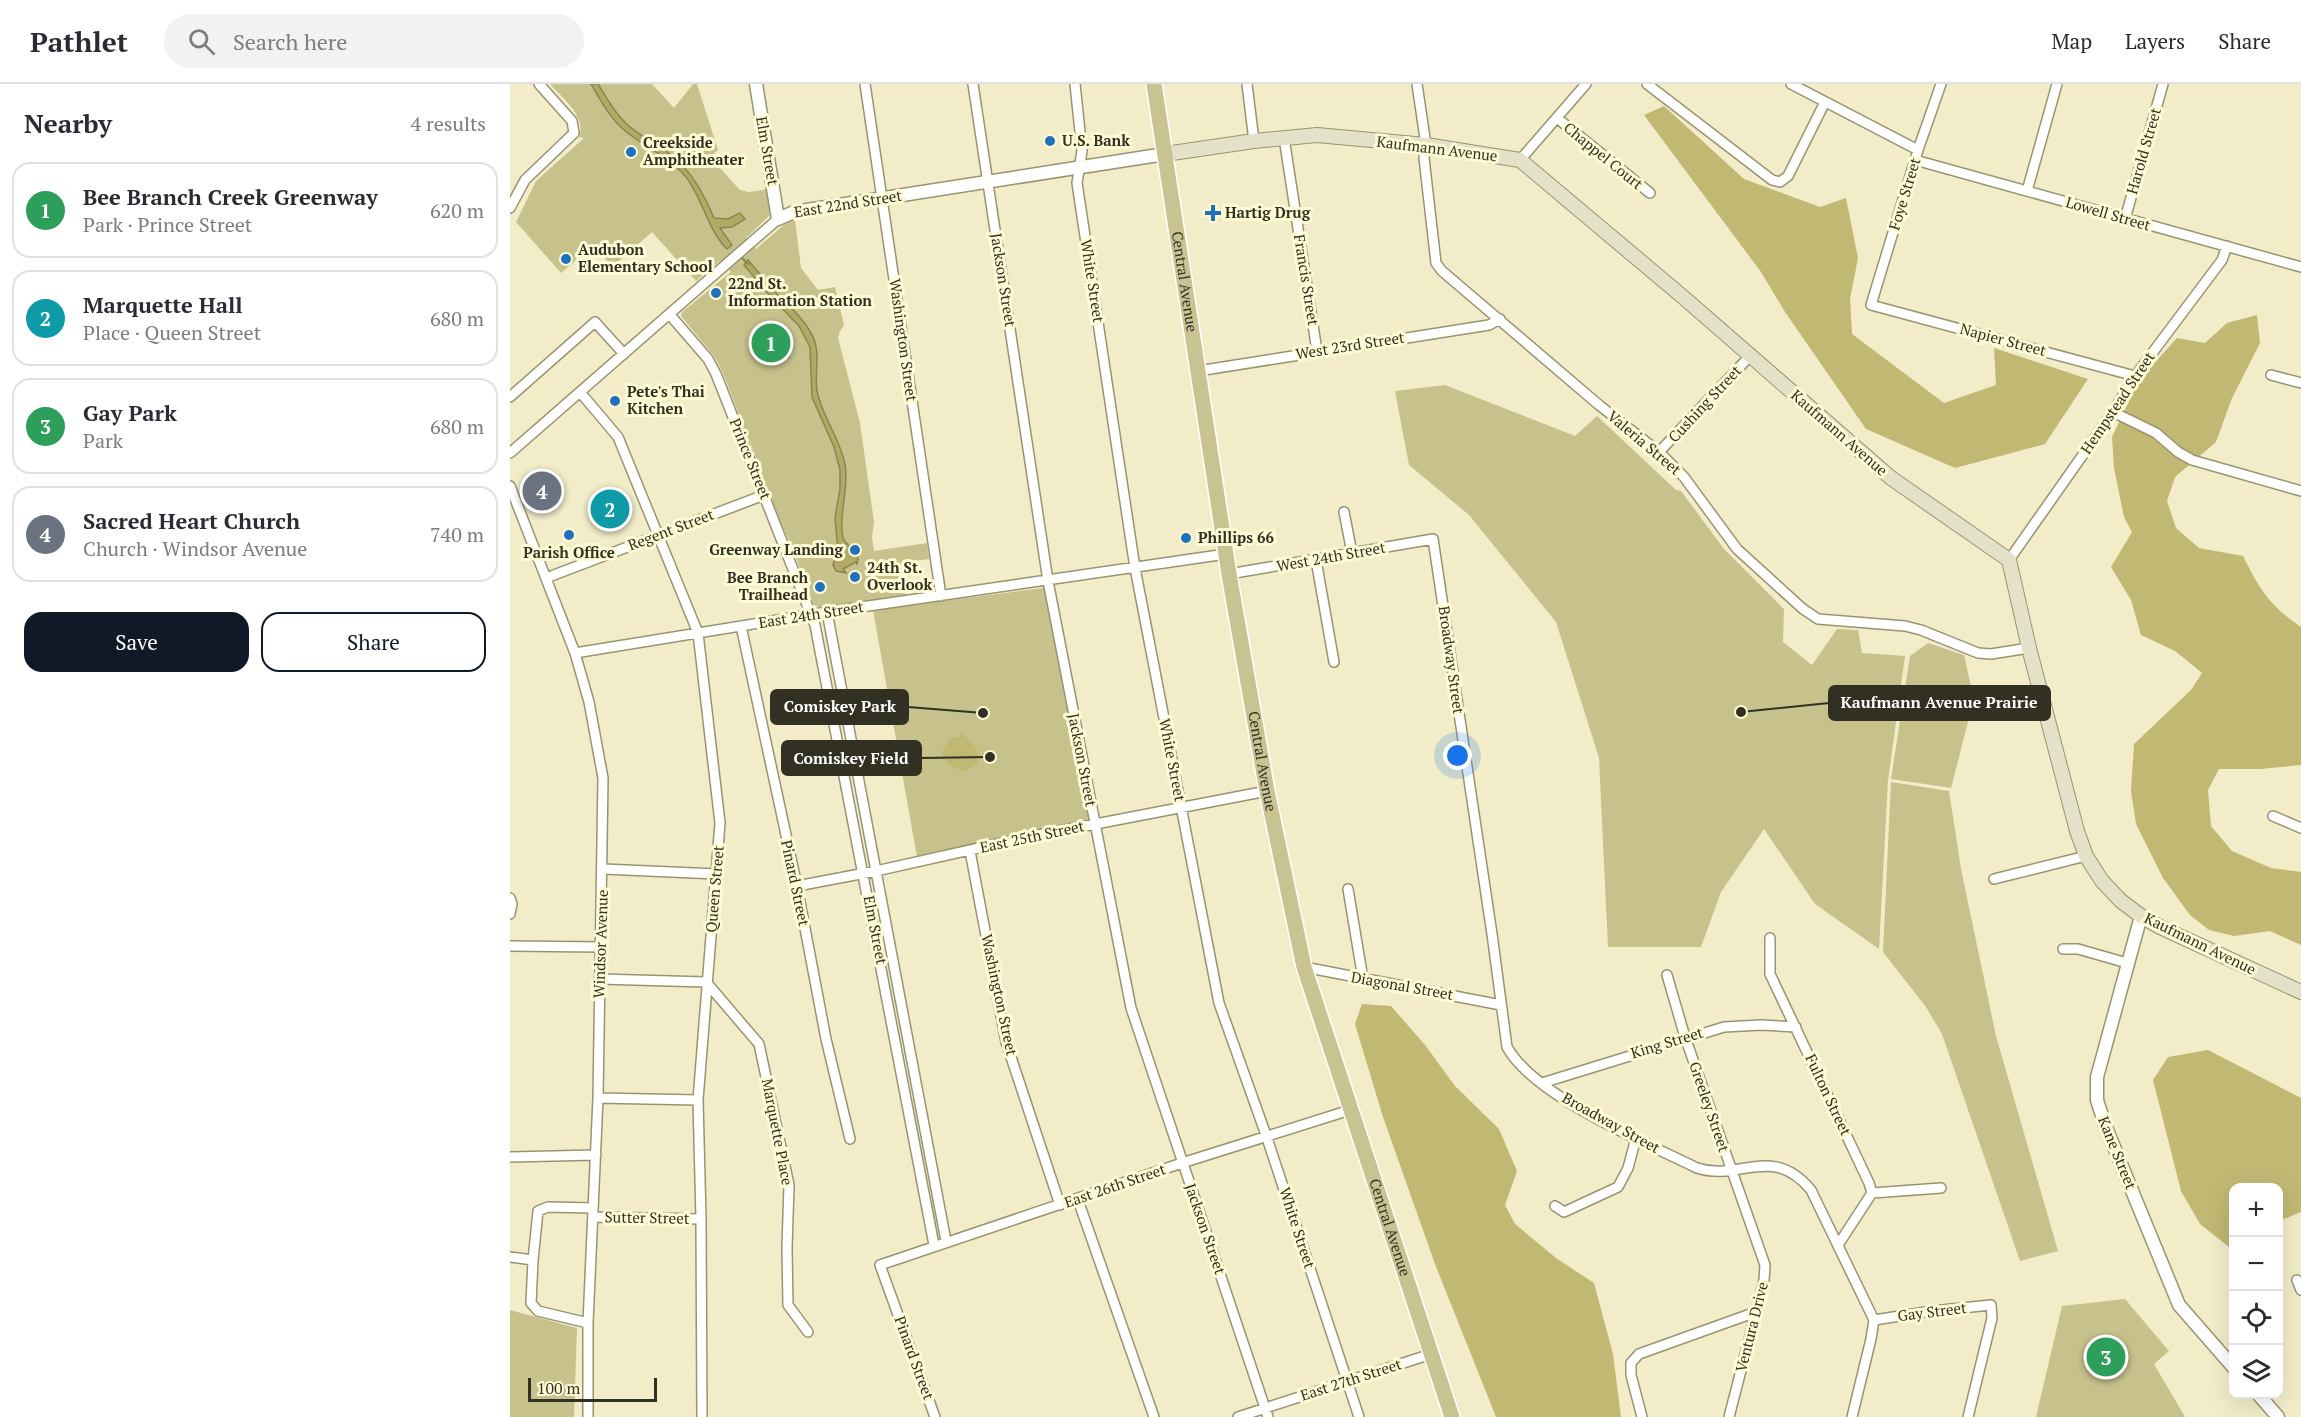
<!DOCTYPE html>
<html lang="en">
<head>
<meta charset="utf-8">
<style>
	:root { --surface:#fff; --page:#f2f2f3; --text:#2b2b33; --muted:#7c7c81; --line:#e1e1e2; --accent:#111827 }
	body { margin:0; font-family:"PT Serif",serif; background:var(--page); color:var(--text) }
	.controls { position:absolute; right:18px; bottom:18px; display:grid; overflow:hidden; border-radius:12px; box-shadow:0 6px 24px #0002 }
	.controls button { width:54px; height:54px; display:grid; place-items:center; padding:0; border:0; border-bottom:2px solid var(--line); background:var(--surface); color:var(--text); font:30px sans-serif }
	.scale { position:absolute; left:18px; bottom:15px; width:129px; box-sizing:border-box; padding-left:6px; border:3px solid #323022; border-top:0; font-size:16px; line-height:21px; white-space:nowrap; color:#323022; -webkit-text-stroke:4px #fffbd5; paint-order:stroke }
	.you { position:absolute; left:948px; top:672px; width:21px; height:21px; margin:-15px; border:4px solid #fff; border-radius:50%; background:#1a73e8; box-shadow:0 0 0 9px #1a73e833 }
	.badge { display:grid; place-items:center; width:39px; height:39px; border-radius:50%; background:var(--accent); color:#fff; font-size:20px; font-weight:700 }
	.pin { position:absolute; translate:-50% -50%; border:3px solid #fff; box-shadow:0 2px 6px #0006 }
	.list { margin:0; padding:0; list-style:none }
	h2 { display:flex; justify-content:space-between; align-items:center; height:78px; margin:0; padding:0 24px; font-size:26px }
	h2 small { font-size:20px; font-weight:400; color:var(--muted) }
	.list li { display:grid; grid-template-columns:39px 1fr auto; gap:18px; align-items:center; box-sizing:border-box; height:96px; margin:0 12px 12px; padding:0 12px; border:2px solid var(--line); border-radius:18px }
	.list b { display:block; font-size:22px; white-space:nowrap }
	.list p { margin:0; font-size:20px; white-space:nowrap; color:var(--muted) }
	.list em { font-size:20px; font-style:normal; color:var(--muted) }
	.actions { display:flex; gap:12px; padding:18px 24px }
	.actions a { flex:1; padding:14px 0; border:2px solid var(--accent); border-radius:18px; text-align:center; font-size:21px; color:var(--accent) }
	.actions .main { background:var(--accent); color:#fff }
	.icon { flex:none; width:33px; height:33px; fill:none; stroke:currentColor; stroke-width:2; stroke-linecap:round; stroke-linejoin:round }
	.map { position:relative; flex:none; width:1791px; height:1333px; overflow:hidden }
	header { display:flex; align-items:center; gap:36px; box-sizing:border-box; height:84px; padding:0 30px; background:var(--surface); border-bottom:2px solid var(--line) }
	header strong { font-size:28px }
	nav { display:flex; gap:33px; margin-inline-start:auto; font-size:21px }
	.search { width:420px; height:54px; background:var(--page); display:flex; align-items:center; gap:15px; box-sizing:border-box; padding:0 21px; border-radius:33px; color:var(--muted); font-size:22px }
	main { display:flex }
	aside { flex:1; background:var(--surface) }
	.map>svg:first-child { display:block }
	.green { fill:#c7c18c }
	.forest { fill:#c1b873 }
	.water { fill:#b2a964; stroke:#8c8550; stroke-width:1.5 }
	.lines { fill:none; stroke-linecap:round; stroke-linejoin:round }
	.stream { stroke:#8c8550; stroke-width:2 }
	.minor-casing { stroke:#989472; stroke-width:12 }
	.tertiary-casing { stroke:#989472; stroke-width:15 }
	.secondary-casing { stroke:#989472; stroke-width:16 }
	.primary-casing { stroke:#fff; stroke-width:18 }
	.minor { stroke:#fff; stroke-width:9 }
	.tertiary { stroke:#fff; stroke-width:12 }
	.secondary { stroke:#e4e1c9; stroke-width:14 }
	.primary { stroke:#c9c392; stroke-width:15 }
	.poi-dot { fill:#1f71bf; stroke:#fffbd5; stroke-width:2 }
	.labels { text-anchor:middle; stroke-width:6; stroke-linejoin:round; paint-order:stroke }
	.poi-label { font-size:15px; font-weight:bold; fill:#323022; stroke:#fffbd5; text-anchor:start }
	.street-label { font-size:15px; fill:#323022; stroke:#fffbd5 }
	.leader { fill:none; stroke:#323022; stroke-width:2 }
	.callout-dot { fill:#323022; stroke:#fffbd5; stroke-width:2 }
	.callout { fill:#323022; stroke:#323022; stroke-width:2 }
	.callout-label { font-size:16px; text-anchor:middle; font-weight:bold; fill:#fff }
</style>
</head>
<body>
<header>
<strong>Pathlet</strong>
<div class="search"><svg class="icon" aria-label="search" viewBox="0 0 24 24"><circle cx="10" cy="10" r="6"/><path d="M15 15l6 6"/></svg>Search here</div>
<nav><a>Map</a><a>Layers</a><a>Share</a></nav>
</header>
<main>
<aside>
<h2>Nearby<small>4 results</small></h2>
<ul class="list">
<li><span class="badge" style="background:#2e9e5b">1</span><div><b>Bee Branch Creek Greenway</b><p>Park · Prince Street</p></div><em>620 m</em></li>
<li><span class="badge" style="background:#0f9aa8">2</span><div><b>Marquette Hall</b><p>Place · Queen Street</p></div><em>680 m</em></li>
<li><span class="badge" style="background:#2e9e5b">3</span><div><b>Gay Park</b><p>Park</p></div><em>680 m</em></li>
<li><span class="badge" style="background:#6b7280">4</span><div><b>Sacred Heart Church</b><p>Church · Windsor Avenue</p></div><em>740 m</em></li>
</ul>
<div class="actions"><a class="main">Save</a><a>Share</a></div>
</aside>
<div class="map">
<svg width="1791" height="1333" viewBox="0 0 1791 1333">
	<rect width="100%" height="100%" fill="#f2edc8"/>
	<path class="green" d="M40 0H142L164 24 183 0H187L208 66 200 73 230 106 239 108 259 105 260 131 236 154 246 165 276 139 285 136 291 184 308 206 325 203 334 241 330 247 328 254 350 339 364 438 362 453 364 467 417 459 419 475 391 479 396 513 311 524 304 521C293 495 285 467 272 442 262 420 250 412 251 386L212 287 204 272 171 232 172 228 221 188 211 176 186 197 142 148 102 183 84 161 51 189 6 138 26 97 73 55 72 53 69 54C77 32 53 15 40 0Z
		M935 301 1065 352 1087 332 1166 406 1171 407 1214 465 1274 525 1273 558 1302 581 1327 545 1348 546 1352 569 1395 572 1378 697 1369 865 1305 820 1254 745 1211 808 1191 863H1098L1089 674 1046 538 959 431 899 381 885 307Z
		M540 503 585 740 467 760 407 773 363 526Z
		M1418 559 1454 571 1464 615 1441 704 1381 695 1400 572Z
		M1381 698 1439 707 1451 785 1486 952 1548 1167 1510 1177 1432 950 1416 923 1373 868Z
		M1615 1215 1659 1267 1644 1280 1675 1333H1526L1552 1222Z
		M0 1226 67 1244 64 1333H0Z"/>
	<path class="forest" d="M1154 22 1234 95 1310 123 1336 114 1348 174 1340 215 1342 250 1434 319 1486 301 1484 264 1578 295 1535 360 1445 384 1356 345 1275 228 1251 188 1134 31Z
		M1747 231 1750 259 1722 314 1706 358 1665 393 1657 417 1666 444 1689 464 1733 472C1751 507 1758 520 1791 543V681L1750 685H1709L1698 706 1701 742 1722 767 1761 784 1791 788V861L1760 847 1724 852 1699 846 1680 831 1653 794 1626 740 1621 707 1624 660 1681 606 1692 589 1665 567 1631 551 1621 516 1601 483 1622 448 1614 433 1604 384 1602 353 1629 296 1667 254 1695 259 1717 239Z
		M452 649C461 659 473 665 467 680L454 688 438 680 431 669 441 653H448Z
		M852 920 881 922 915 961 945 1002 989 1045 1007 1087 995 1121 1005 1140 1046 1174 1084 1199 1103 1270 1111 1333H986L925 1180 873 1033 845 940Z
		M1698 966 1791 1014V1128L1769 1137 1768 1104H1724L1723 1164 1719 1163 1690 1140 1671 1107 1643 996 1658 973Z"/>
	<path class="water" d="M81 0H88C97 14 105 30 118 41 129 52 144 57 156 67 180 84 193 108 204 134L218 135 230 129 235 135 222 143 210 144 222 161 217 165C197 145 193 115 176 93 158 71 133 63 113 45 99 33 90 15 81 0Z
		M238 176C248 188 258 200 268 211 280 223 293 234 301 249 312 268 304 288 307 307 312 333 330 354 335 380 339 403 330 425 332 448 333 465 352 464 347 480L346 478 333 485 336 489 326 487 323 481 328 466 325 434 330 405V386L324 363 302 313 300 263 289 242 261 213 234 181Z"/>
	<g class="lines">
		<path class="stream" d="M229 171 238 180"/>
		<g class="minor-casing">
			<path id="minor" d="M355 0 431 512
				M463 0 538 497 621 924 758 1333
				M565 0 572 67 567 99 625 484 709 919 756 1051 849 1333
				M737 0 744 57
				M907 0 916 61 914 74 926 179 932 187 1089 321 1149 368 1174 393 1227 465 1293 525 1308 535 1395 542 1411 546 1468 569 1481 570 1519 564
				M1137 0 1262 96 1270 98 1278 92 1315 18
				M1281 0 1408 66
				M1431 0 1408 66 1361 221 1625 292
				M1047 34 1140 109
				M774 54 807 267
				M1010 76 1076 0
				M1405 76 1791 183
				M1517 107 1547 0
				M0 124 15 96 64 49 62 37 29 0
				M1615 135 1653 0
				M160 231 198 275 206 290 305 541 424 1161
				M688 287 979 241 990 235
				M1761 291 1791 299
				M70 308 108 353 188 549 210 739 188 1016 191 1135 192 1333
				M0 313 85 238 114 270
				M1603 328 1646 349 1668 368 1682 376 1791 407
				M1149 368 1240 272
				M0 369 268 135
				M0 402 65 569 79 618 93 694 88 1014 78 1239V1333
				M834 428 842 469
				M806 476 824 578
				M1499 476 1603 328 1625 292 1712 176 1717 162
				M719 490 923 455 982 850 997 963C1024 1012 1136 1059 1187 1084 1230 1098 1262 1059 1301 1106L1364 1236 1361 1255 1342 1333
				M36 494 254 411
				M317 528 436 1157
				M231 542 287 802 316 955 340 1055
				M65 569 317 528 716 470
				M1763 732 1791 744
				M460 767 496 958 550 1121
				M93 785 207 790
				M1484 795 1576 772
				M287 802 366 787 518 753 757 707
				M838 805 853 895
				M0 814 2 820 0 830
				M1260 854V890L1359 1099 1362 1109 1328 1161
				M0 862 90 863
				M1553 865H1568L1617 879
				M794 883 991 921
				M1157 891 1175 953 1255 1181 1254 1196 1249 1217 1219 1333
				M89 895 196 898 249 960 279 1101 277 1164 278 1221 298 1248
				M1032 999 1214 943 1251 941 1286 943
				M88 1014 188 1016
				M0 1073 86 1071
				M1362 1109 1431 1104
				M568 1116 644 1333
				M1045 1122 1054 1128 1108 1103 1118 1084 1126 1054
				M83 1133 191 1135
				M0 1173 23 1176 21 1219 28 1227 78 1239
				M23 1176 28 1127 38 1123 83 1124
				M1787 1196 1791 1206
				M1364 1236 1422 1227 1481 1221 1482 1234 1458 1333
				M425 1333 370 1181 672 1079 840 1026
				M728 1333 921 1270
				M1132 1333 1121 1291V1279L1129 1270 1246 1228"/>
		</g>
		<g class="tertiary-casing">
			<path id="tertiary" d="M246 0 268 135 284 128 655 70
				M1631 832 1587 993V1016L1595 1041 1669 1221 1724 1284
				M1748 1310 1768 1333"/>
		</g>
		<g class="secondary-casing">
			<path id="secondary" d="M655 70 744 57 807 51 916 61 1010 76 1173 213 1381 394 1499 476 1519 564 1567 747 1576 772 1592 797 1611 817 1631 832 1650 843 1791 908"/>
		</g>
		<g class="primary-casing">
			<g id="primary">
				<path id="s1" d="M644 0 719 490 757 707 794 883 942 1333"/>
			</g>
		</g>
		<use href="#minor" class="minor"/>
		<use href="#tertiary" class="tertiary"/>
		<use href="#secondary" class="secondary"/>
		<use href="#primary" class="primary"/>
	</g>
	<g class="poi-dot">
		<circle cx="540" cy="57" r="6"/>
		<circle cx="121" cy="68" r="6"/>
		<path d="M700 120h6v6h6v6h-6v6h-6v-6h-6v-6h6z"/>
		<circle cx="56" cy="175" r="6"/>
		<circle cx="206" cy="209" r="6"/>
		<circle cx="105" cy="317" r="6"/>
		<circle cx="59" cy="451" r="6"/>
		<circle cx="676" cy="454" r="6"/>
		<circle cx="345" cy="466" r="6"/>
		<circle cx="345" cy="493" r="6"/>
		<circle cx="310" cy="503" r="6"/>
	</g>
	<g class="labels">
		<g class="poi-label">
			<text x="552" y="62">U.S. Bank</text>
			<text x="133" y="64">Creekside<tspan x="133" dy="17">Amphitheater</tspan></text>
			<text x="715" y="134">Hartig Drug</text>
			<text x="68" y="171">Audubon<tspan x="68" dy="17">Elementary School</tspan></text>
			<text x="218" y="205">22nd St.<tspan x="218" dy="17">Information Station</tspan></text>
			<text x="117" y="313">Pete's Thai<tspan x="117" dy="17">Kitchen</tspan></text>
			<text x="688" y="459">Phillips 66</text>
			<text x="333" y="471" text-anchor="end">Greenway Landing</text>
			<text x="59" y="474" text-anchor="middle">Parish Office</text>
			<text x="357" y="489">24th St.<tspan x="357" dy="17">Overlook</tspan></text>
			<text x="298" y="499" text-anchor="end">Bee Branch<tspan x="298" dy="17">Trailhead</tspan></text>
		</g>
		<g class="street-label">
			<text transform="translate(927 65) rotate(7)" y="5">Kaufmann Avenue</text>
			<text transform="translate(257 67) rotate(80)" y="5">Elm Street</text>
			<text transform="translate(1634 67) rotate(-74)" y="5">Harold Street</text>
			<text transform="translate(1093 72) rotate(39)" y="5">Chappel Court</text>
			<text transform="translate(1395 110) rotate(-73)" y="5">Foye Street</text>
			<text transform="translate(338 120) rotate(-9)" y="5">East 22nd Street</text>
			<text transform="translate(1598 130) rotate(16)" y="5">Lowell Street</text>
			<text transform="translate(493 196) rotate(81)" y="5">Jackson Street</text>
			<text dy="5" stroke="none"><textPath href="#s1" startOffset="200">Central Avenue</textPath></text>
			<text transform="translate(796 196) rotate(81)" y="5">Francis Street</text>
			<text transform="translate(582 197) rotate(81)" y="5">White Street</text>
			<text transform="translate(393 256) rotate(82)" y="5">Washington Street</text>
			<text transform="translate(1493 256) rotate(15)" y="5">Napier Street</text>
			<text transform="translate(840 262) rotate(-9)" y="5">West 23rd Street</text>
			<text transform="translate(1608 319) rotate(-56)" y="5">Hempstead Street</text>
			<text transform="translate(1195 320) rotate(-47)" y="5">Cushing Street</text>
			<text transform="translate(1329 349) rotate(41)" y="5">Kaufmann Avenue</text>
			<text transform="translate(1134 359) rotate(40)" y="5">Valeria Street</text>
			<text transform="translate(240 375) rotate(68)" y="5">Prince Street</text>
			<text transform="translate(161 446) rotate(-21)" y="5">Regent Street</text>
			<text transform="translate(821 473) rotate(-10)" y="5">West 24th Street</text>
			<text transform="translate(301 531) rotate(-9)" y="5">East 24th Street</text>
			<text transform="translate(941 576) rotate(82)" y="5">Broadway Street</text>
			<text transform="translate(572 676) rotate(79)" y="5">Jackson Street</text>
			<text transform="translate(662 676) rotate(79)" y="5">White Street</text>
			<text dy="5" stroke="none"><textPath href="#s1" startOffset="686">Central Avenue</textPath></text>
			<text transform="translate(522 753) rotate(-12)" y="5">East 25th Street</text>
			<text transform="translate(285 799) rotate(78)" y="5">Pinard Street</text>
			<text transform="translate(205 805) rotate(-85)" y="5">Queen Street</text>
			<text transform="translate(365 846) rotate(79)" y="5">Elm Street</text>
			<text transform="translate(91 860) rotate(-88)" y="5">Windsor Avenue</text>
			<text transform="translate(1690 860) rotate(26)" y="5">Kaufmann Avenue</text>
			<text transform="translate(892 902) rotate(10)" y="5">Diagonal Street</text>
			<text transform="translate(489 911) rotate(78)" y="5">Washington Street</text>
			<text transform="translate(1157 959) rotate(-17)" y="5">King Street</text>
			<text transform="translate(1318 1011) rotate(65)" y="5">Fulton Street</text>
			<text transform="translate(1199 1023) rotate(71)" y="5">Greeley Street</text>
			<text transform="translate(1101 1039) rotate(29)" y="5">Broadway Street</text>
			<text transform="translate(267 1048) rotate(79)" y="5">Marquette Place</text>
			<text transform="translate(1607 1069) rotate(68)" y="5">Kane Street</text>
			<text transform="translate(605 1102) rotate(-19)" y="5">East 26th Street</text>
			<text transform="translate(137 1134) rotate(1)" y="5">Sutter Street</text>
			<text transform="translate(787 1144) rotate(72)" y="5">White Street</text>
			<text dy="5" stroke="none"><textPath href="#s1" startOffset="1170">Central Avenue</textPath></text>
			<text transform="translate(695 1145) rotate(71)" y="5">Jackson Street</text>
			<text transform="translate(1422 1228) rotate(-7)" y="5">Gay Street</text>
			<text transform="translate(1242 1243) rotate(-76)" y="5">Ventura Drive</text>
			<text transform="translate(404 1274) rotate(70)" y="5">Pinard Street</text>
			<text transform="translate(841 1296) rotate(-18)" y="5">East 27th Street</text>
		</g>
	</g>
	<path class="leader" d="M1231 628L1319 619M473 629L398 623M480 673L411 674"/>
	<g class="callout-dot">
		<circle cx="1231" cy="628" r="6"/>
		<circle cx="473" cy="629" r="6"/>
		<circle cx="480" cy="673" r="6"/>
	</g>
	<g class="callout">
		<rect x="1319" y="602" width="221" height="34" rx="6"/>
		<rect x="261" y="606" width="137" height="34" rx="6"/>
		<rect x="272" y="657" width="139" height="34" rx="6"/>
	</g>
	<g class="callout-label">
		<text x="1429" y="624">Kaufmann Avenue Prairie</text>
		<text x="330" y="628">Comiskey Park</text>
		<text x="341" y="680">Comiskey Field</text>
	</g>
</svg>
<div class="controls">
<button>+</button>
<button>−</button>
<button><svg class="icon" aria-label="locate" viewBox="0 0 24 24"><circle cx="12" cy="12" r="6"/><path d="M12 2v4M12 18v4M2 12h4M18 12h4"/></svg></button>
<button><svg class="icon" aria-label="layers" viewBox="0 0 24 24"><path d="M12 4l9 5-9 5-9-5zM3 14l9 5 9-5"/></svg></button>
</div>
<div class="scale">100 m</div>
<div class="you"></div>
<div class="pin badge" style="left:261px;top:259px;background:#2e9e5b">1</div>
<div class="pin badge" style="left:100px;top:425px;background:#0f9aa8">2</div>
<div class="pin badge" style="left:1596px;top:1273px;background:#2e9e5b">3</div>
<div class="pin badge" style="left:32px;top:407px;background:#6b7280">4</div>
</div>
</main>
</body>
</html>
